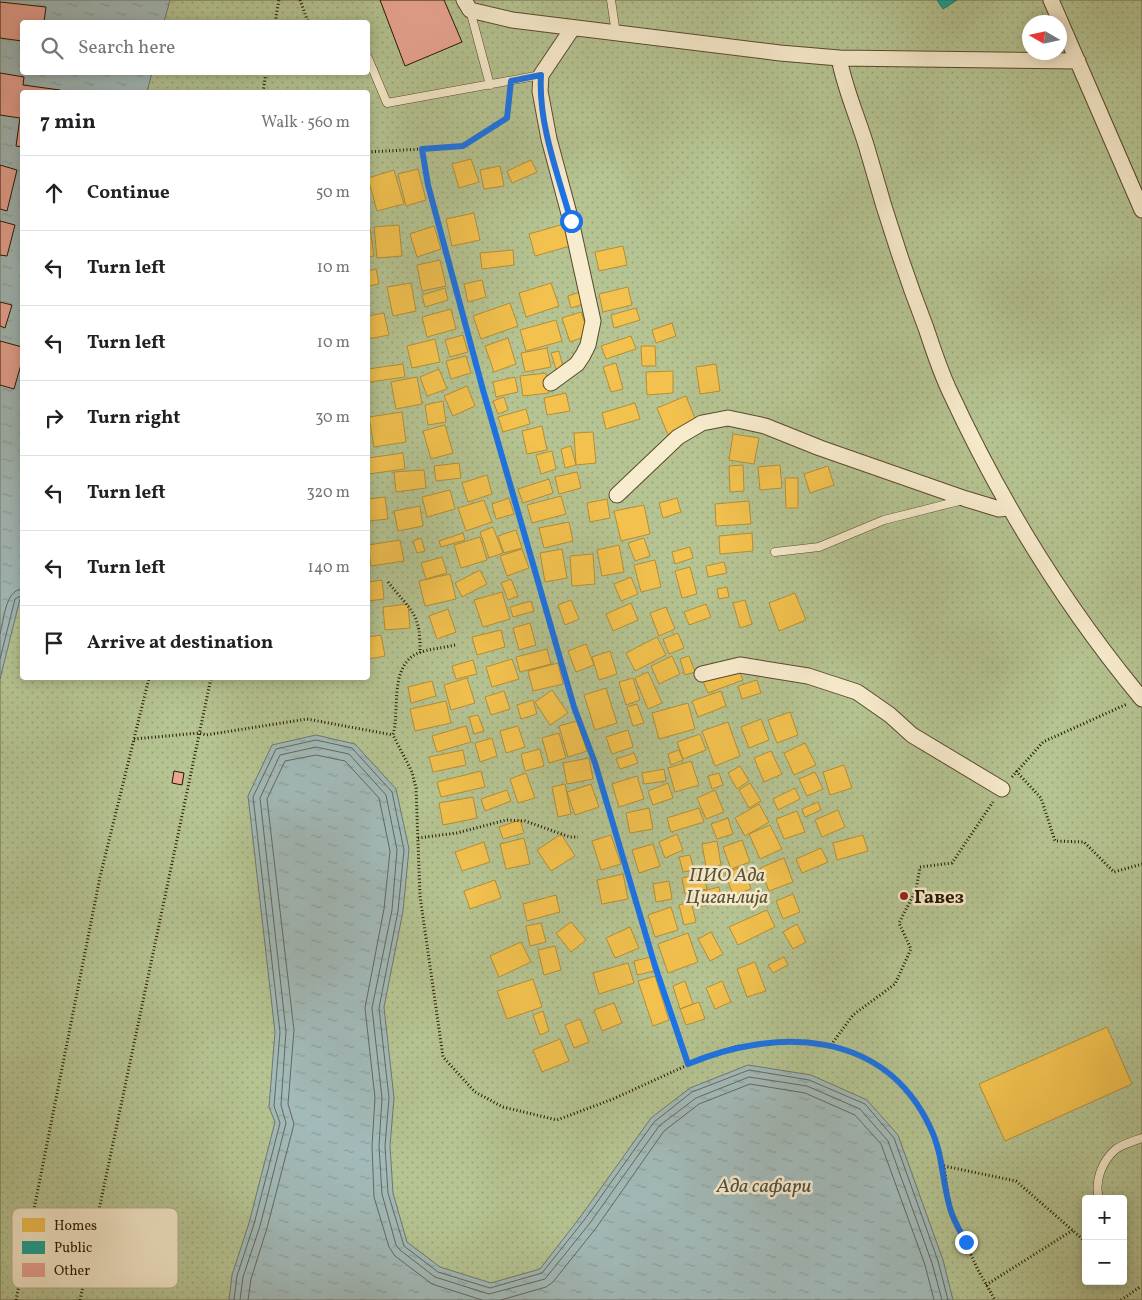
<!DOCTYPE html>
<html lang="en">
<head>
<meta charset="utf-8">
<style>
	:root { --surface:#fff; --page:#f6f6f6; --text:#202124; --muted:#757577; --line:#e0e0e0 }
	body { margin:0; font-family:Vollkorn,serif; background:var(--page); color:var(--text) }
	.controls { position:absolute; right:15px; bottom:15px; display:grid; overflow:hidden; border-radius:5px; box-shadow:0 2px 12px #0003 }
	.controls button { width:45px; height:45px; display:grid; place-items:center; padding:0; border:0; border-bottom:1px solid var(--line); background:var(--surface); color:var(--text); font:25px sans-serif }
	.compass { position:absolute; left:1022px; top:15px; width:45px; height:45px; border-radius:50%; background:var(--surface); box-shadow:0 2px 12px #0003; rotate:279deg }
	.stop { position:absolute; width:15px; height:15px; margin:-11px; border:4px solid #1a73e8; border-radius:50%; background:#fff }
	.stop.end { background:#1a73e8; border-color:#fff; box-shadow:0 1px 5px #0008 }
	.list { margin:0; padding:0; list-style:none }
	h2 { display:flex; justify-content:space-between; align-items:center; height:65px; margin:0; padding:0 20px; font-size:21px }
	h2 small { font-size:16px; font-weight:400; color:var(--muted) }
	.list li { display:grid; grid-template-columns:32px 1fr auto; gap:15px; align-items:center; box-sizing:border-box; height:75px; padding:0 20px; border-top:1px solid var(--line) }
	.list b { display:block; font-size:19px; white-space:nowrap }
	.list em { font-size:16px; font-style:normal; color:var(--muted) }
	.icon { flex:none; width:28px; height:28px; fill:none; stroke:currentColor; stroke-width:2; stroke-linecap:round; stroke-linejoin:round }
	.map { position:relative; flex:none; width:1142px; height:1300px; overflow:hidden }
	.search { position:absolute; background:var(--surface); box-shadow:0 2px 12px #0003; left:20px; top:20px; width:350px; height:55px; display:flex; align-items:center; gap:12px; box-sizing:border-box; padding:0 18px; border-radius:5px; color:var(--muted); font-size:19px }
	.panel { position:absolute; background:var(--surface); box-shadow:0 2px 12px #0003; left:20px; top:90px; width:350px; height:590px; border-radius:5px }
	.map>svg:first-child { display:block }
	.park { fill:url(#park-dots); stroke:#6e6d4a; fill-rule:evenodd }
	.water { fill:url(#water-ripples); stroke:#70786f }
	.homes { fill:#f2c14e; stroke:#b58e37 }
	.public { fill:#17a398; stroke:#1c796b }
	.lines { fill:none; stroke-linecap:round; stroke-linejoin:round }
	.shore { stroke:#64685d; stroke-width:1 }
	.building { fill:#eaa594; stroke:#261601 }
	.lane-casing { stroke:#5a492e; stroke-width:9 }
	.street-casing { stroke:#5a492e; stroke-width:17 }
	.path { stroke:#261601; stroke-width:3; stroke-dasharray:1 2.5; stroke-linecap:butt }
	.lane { stroke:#f8ecce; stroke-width:8 }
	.street { stroke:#f8ecce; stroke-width:15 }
	.route { stroke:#1a73e8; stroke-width:6 }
	.poi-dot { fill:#8f2418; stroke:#f8ecce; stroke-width:2 }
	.labels { text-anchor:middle; stroke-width:5; stroke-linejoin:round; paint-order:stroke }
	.park-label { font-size:19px; font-style:italic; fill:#585334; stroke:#f8ecce }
	.poi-label { font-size:19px; font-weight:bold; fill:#261601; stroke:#f8ecce; text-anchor:start }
	.water-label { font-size:20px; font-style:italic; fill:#514f41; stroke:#f8ecce }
	.key { fill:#f8ecce; stroke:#b9ac90; stroke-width:1 }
	.key-label { font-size:14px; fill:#261601 }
</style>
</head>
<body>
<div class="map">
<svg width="1142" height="1300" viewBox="0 0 1142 1300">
	<defs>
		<pattern id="park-dots" width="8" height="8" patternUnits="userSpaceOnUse" patternTransform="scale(1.25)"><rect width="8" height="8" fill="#b5c492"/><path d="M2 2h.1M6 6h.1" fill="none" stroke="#9ca87c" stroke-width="1.8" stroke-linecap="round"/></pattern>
		<pattern id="water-ripples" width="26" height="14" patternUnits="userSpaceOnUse" patternTransform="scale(1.25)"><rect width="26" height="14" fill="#a2bab9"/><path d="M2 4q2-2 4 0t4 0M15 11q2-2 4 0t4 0" fill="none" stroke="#8b9f9d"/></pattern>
	</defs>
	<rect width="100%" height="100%" fill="#f5e1b4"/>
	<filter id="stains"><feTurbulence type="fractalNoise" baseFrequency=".004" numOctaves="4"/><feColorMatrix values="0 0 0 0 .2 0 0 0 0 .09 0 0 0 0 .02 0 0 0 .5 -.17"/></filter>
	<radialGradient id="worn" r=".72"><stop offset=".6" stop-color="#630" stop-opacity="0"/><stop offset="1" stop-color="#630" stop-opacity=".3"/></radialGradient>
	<path class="park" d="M0 0H1142V1300H0ZM22 22H368V72H22ZM1030 22H1060V52H1030ZM22 92H368V678H22ZM1086 1199H1123V1281H1086Z"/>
	<path class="water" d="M0 0H170L164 22H22V72L152 73 147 92H22V591L0 679Z
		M316 735 355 744 396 789 409 849 403 911 384 1007 394 1098 390 1146 393 1193 407 1242 440 1267 491 1283 540 1269 581 1216 651 1118 690 1088 748 1065 811 1075 867 1100 898 1135 943 1260 953 1300H229L232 1275 249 1223 275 1122 269 1107 275 1032 248 796 272 745Z"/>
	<path class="homes" d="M471 159 479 182 459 188 452 164Z
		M531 160 537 172 512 183 507 171Z
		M500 166 504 186 484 189 480 170Z
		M418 169 426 200 406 206 398 174Z
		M394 170 404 204 377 211 368 178Z
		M474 213 480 240 452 246 446 219Z
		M564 224 570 246 535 256 529 234Z
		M399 225 402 256 377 258 374 227Z
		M434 226 441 249 417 257 410 234Z
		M368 228H370L374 256 368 257Z
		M623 246 627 265 599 271 595 252Z
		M513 250 514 265 482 269 480 253Z
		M440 260 446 286 422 291 417 265Z
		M376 269 379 284 368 286V271Z
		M482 280 486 297 468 302 464 284Z
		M411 283 416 311 393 316 387 287Z
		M551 283 559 306 526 317 519 293Z
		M628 287 632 305 603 312 599 294Z
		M445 288 448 300 425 307 422 295Z
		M583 291 587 303 571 308 568 296Z
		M510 303 518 326 481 339 473 316Z
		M636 308 640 320 614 328 611 315Z
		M451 309 456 329 427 337 422 317Z
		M581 312 589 335 570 342 562 318Z
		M384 313 389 335 368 339V316Z
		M556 320 562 341 526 351 520 330Z
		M672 323 676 336 656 343 652 330Z
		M463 335 468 352 450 357 445 340Z
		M631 336 636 349 606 359 601 346Z
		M508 338 516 364 494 372 485 346Z
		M435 339 440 362 412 368 407 346Z
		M641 346H655L656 366H642Z
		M547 348 551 367 525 372 521 353Z
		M559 351 563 367 556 369 551 353Z
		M466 356 471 373 451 379 446 361Z
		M616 363 623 389 611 392 603 367Z
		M403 364 405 377 370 382 368 369Z
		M716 364 720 391 700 394 696 367Z
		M439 369 447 389 427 396 420 377Z
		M673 371V393L647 395 646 372Z
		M546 373 549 393 523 396 520 376Z
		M417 377 422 404 396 409 391 382Z
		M515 377 518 392 496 397 493 382Z
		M467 386 475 406 453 416 444 396Z
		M566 393 570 411 547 415 544 398Z
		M686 396 697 423 668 435 657 408Z
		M504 397 508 410 498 414 493 401Z
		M443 401 446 422 428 425 425 405Z
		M635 403 640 419 606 429 602 413Z
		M526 409 530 424 503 432 498 417Z
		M402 412 406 442 374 447 369 417Z
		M445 425 453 453 431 459 423 431Z
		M542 426 547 450 527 454 522 431Z
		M593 432 596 463 576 465 574 433Z
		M733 434 759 438 754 464 729 460Z
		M571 446 576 465 565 468 561 449Z
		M552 451 556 469 541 474 536 455Z
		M403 453 405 469 368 474V458Z
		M459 463 461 478 436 481 434 466Z
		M743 465 744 491 730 492 729 466Z
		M780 465 782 488 760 490 758 467Z
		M828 466 834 485 810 493 804 474Z
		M424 470 426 488 396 492 394 472Z
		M577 472 581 488 559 494 555 477Z
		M487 475 492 494 468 502 462 483Z
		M785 478H798V508H786Z
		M549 479 553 493 523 503 518 489Z
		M450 490 455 509 427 517 422 497Z
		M561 496 566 514 532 523 527 505Z
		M385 497 388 519 368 521V499Z
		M509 498 514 514 496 519 492 504Z
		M677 498 681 512 663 518 659 503Z
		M607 499 610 518 590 522 587 503Z
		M484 500 492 522 466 531 458 508Z
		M749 501 751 524 716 526 715 504Z
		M644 505 650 534 621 541 614 511Z
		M420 506 423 526 398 531 394 511Z
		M569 522 573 541 544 548 539 528Z
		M493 527 503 553 489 558 480 532Z
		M516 530 522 548 504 553 498 536Z
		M463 533 465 540 441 547 439 541Z
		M752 533 753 551 720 554 719 536Z
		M480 537 487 560 461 568 454 545Z
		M421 538 425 551 417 553 413 541Z
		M644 538 650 556 635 561 628 543Z
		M400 540 404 561 371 566 368 545Z
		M619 545 624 572 602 576 597 550Z
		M690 547 693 558 675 564 672 552Z
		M522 549 529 568 507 576 500 556Z
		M562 549 567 578 545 582 540 553Z
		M593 554 595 584 572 586 570 556Z
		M442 557 447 573 426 579 421 563Z
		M655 560 661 587 641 592 634 565Z
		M724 562 727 573 708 577 706 566Z
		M690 567 697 594 682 598 675 571Z
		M480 570 487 584 462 597 455 583Z
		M450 574 456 599 425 606 419 581Z
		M631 577 638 594 621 601 614 584Z
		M511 579 518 596 508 600 501 583Z
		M382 580 384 599 368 601V582Z
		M727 587 729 597 719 599 717 589Z
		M502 592 510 619 483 627 474 600Z
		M795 593 806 620 779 631 769 603Z
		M571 600 579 619 565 625 558 605Z
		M745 600 752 624 740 628 733 603Z
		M531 601 534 611 513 617 510 607Z
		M631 603 638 620 613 631 606 614Z
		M408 604 410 628 385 630 383 607Z
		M706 604 711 617 689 625 684 612Z
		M666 607 675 629 659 636 650 613Z
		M448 609 456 632 437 639 429 616Z
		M530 623 536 645 519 650 513 628Z
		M501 630 505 647 477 655 472 637Z
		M678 633 684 648 669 654 663 639Z
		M381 635 385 656 368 659V637Z
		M657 637 666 655 635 671 626 653Z
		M586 644 594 665 576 672 568 651Z
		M547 649 551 664 520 672 516 657Z
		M610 651 617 674 599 680 592 657Z
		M672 656 680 674 659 684 651 666Z
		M689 656 695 672 685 675 680 659Z
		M512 659 519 679 492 687 486 667Z
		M473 660 477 674 456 679 452 666Z
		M558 663 563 684 533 691 528 671Z
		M738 668 743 680 708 693 703 681Z
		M648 672 662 703 648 709 635 678Z
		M467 678 475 703 451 710 444 685Z
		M633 678 640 700 626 705 619 682Z
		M757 680 761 693 742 699 738 686Z
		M432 681 436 696 411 703 408 687Z
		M606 688 617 723 595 730 584 695Z
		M552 690 568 713 550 725 535 702Z
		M504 691 510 709 491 715 485 697Z
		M721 691 726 706 698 717 692 701Z
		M533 700 537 714 521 719 517 705Z
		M446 701 451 723 415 731 410 709Z
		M688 703 695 729 659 739 652 713Z
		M637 704 644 723 633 726 627 707Z
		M790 712 798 735 777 743 768 720Z
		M478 715 484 731 474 734 469 717Z
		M761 719 769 740 749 748 741 727Z
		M577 721 587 751 568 757 559 726Z
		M728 722 740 756 715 766 702 731Z
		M466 726 471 742 437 752 432 736Z
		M518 726 525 747 506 753 500 731Z
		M628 730 633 747 612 754 606 737Z
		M559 733 566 758 549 763 542 738Z
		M700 734 706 750 683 759 677 742Z
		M492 738 497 756 480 762 475 743Z
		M805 743 816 765 794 775 784 753Z
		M540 749 544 766 525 771 521 754Z
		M463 750 466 765 433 772 429 757Z
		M679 750 683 760 671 765 668 754Z
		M771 751 782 774 764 782 754 758Z
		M634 753 638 763 620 769 616 759Z
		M589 758 593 779 567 784 563 763Z
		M691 761 699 785 675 792 668 768Z
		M844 765 852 788 830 795 823 772Z
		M740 766 749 781 737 789 728 773Z
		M664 769 666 781 644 784 642 773Z
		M481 771 485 787 441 797 437 782Z
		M815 772 823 789 807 796 799 779Z
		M526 773 535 798 518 803 510 779Z
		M719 773 723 785 712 789 708 776Z
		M637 776 644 799 619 807 612 784Z
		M668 783 673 798 653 805 648 791Z
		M750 783 761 801 749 808 739 790Z
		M565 784 571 814 558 817 552 787Z
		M591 784 599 807 575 815 567 792Z
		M795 788 800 799 778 810 773 799Z
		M507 790 511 801 485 811 481 799Z
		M715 790 724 812 706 819 697 798Z
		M473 797 477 818 443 825 439 803Z
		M818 802 821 810 805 817 802 809Z
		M759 804 769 822 745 836 735 818Z
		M649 808 653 829 630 833 626 813Z
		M699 808 704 822 671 832 667 818Z
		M838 810 845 827 822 837 815 820Z
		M797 811 805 832 784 839 776 819Z
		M728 818 733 834 717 839 711 824Z
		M520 820 524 833 503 839 499 827Z
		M770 825 782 849 760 859 749 834Z
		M561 834 575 856 551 871 537 850Z
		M677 834 683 850 665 858 659 842Z
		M611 835 621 864 601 870 592 841Z
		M863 835 868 851 837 860 833 843Z
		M524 838 530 864 506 869 500 844Z
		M742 840 750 862 731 869 723 847Z
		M717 841 721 865 706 867 702 844Z
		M484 842 490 862 462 871 455 852Z
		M653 844 660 866 639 873 632 850Z
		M821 848 828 862 802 873 796 859Z
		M690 855 694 870 683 872 679 857Z
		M784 858 793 882 769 891 760 868Z
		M744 866 751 889 733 895 725 873Z
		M703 873 707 889 685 894 682 878Z
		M623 874 628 899 602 904 597 880Z
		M495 880 501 898 470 909 464 891Z
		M669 881 672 899 656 902 653 884Z
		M719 887 722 902 698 907 695 893Z
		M793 894 800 912 783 919 776 901Z
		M556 895 560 912 527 921 523 904Z
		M691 902 696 922 684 925 679 905Z
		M671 907 678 930 655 937 648 915Z
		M767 910 775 927 738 945 729 927Z
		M571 922 586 940 571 952 556 933Z
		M541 923 546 942 530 946 526 926Z
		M797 924 806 942 793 949 783 932Z
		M630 927 639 948 615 958 606 938Z
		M711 932 723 954 710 961 698 939Z
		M688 933 698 962 668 973 658 944Z
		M521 942 531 962 499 977 490 956Z
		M555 946 561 970 544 975 538 950Z
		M651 957 654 971 637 975 634 961Z
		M784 957 788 965 773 973 768 965Z
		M755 962 766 991 747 997 737 969Z
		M628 963 634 983 599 994 593 973Z
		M655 976 669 1020 653 1026 638 981Z
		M533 979 542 1007 507 1019 497 991Z
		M685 981 693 1004 680 1009 673 986Z
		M722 981 731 1002 715 1009 706 988Z
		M699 1002 705 1019 686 1025 680 1009Z
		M614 1003 622 1023 602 1031 594 1010Z
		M543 1011 549 1031 540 1035 533 1015Z
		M580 1019 589 1042 574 1048 565 1025Z
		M1107 1027 1132 1084 1005 1141 979 1084Z
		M560 1039 569 1061 542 1072 533 1050Z"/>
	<path class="public" d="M937 0H957L943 9Z"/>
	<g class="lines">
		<path class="shore" d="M0 634C4 620 5 590 22 589
			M0 659 15 599 22 595
			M234 1300 237 1276 254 1224 280 1123 274 1106 280 1032 253 797 276 749 316 740 352 748 392 792 404 850 398 911 379 1008 389 1098 385 1146 388 1193 404 1246 438 1272 490 1288 542 1273 585 1219 654 1122 692 1092 749 1070 809 1080 865 1104 894 1138 938 1261 948 1300
			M240 1300 243 1277 260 1226 286 1123 281 1105 286 1031 260 798 280 755 316 747 349 754 386 795 397 850 392 910 372 1008 382 1098 379 1146 382 1194 396 1245 400 1250 435 1277 489 1294 545 1279 590 1223 659 1126 696 1098 749 1077 807 1086 860 1109 888 1141 932 1263 942 1300
			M248 1300 251 1279 267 1228 294 1124 288 1104 294 1030 267 799 285 761 316 755 345 761 379 798 390 851 384 909 365 1008 375 1098 372 1146 374 1197 389 1247 395 1256 432 1284 482 1300
			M501 1300 546 1287 553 1282 596 1228 664 1131 699 1104 750 1084 805 1093 855 1115 881 1144 925 1265 934 1300"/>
	</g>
	<path class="building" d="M380 0H444L462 42 405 66Z
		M0 2 46 7 44 22H22V41L0 38Z
		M0 73 24 77 23 85 60 90 59 92H22V147L16 146 20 118 0 115Z
		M0 165 17 170 7 211 0 209Z
		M0 221 15 225 7 256 0 255Z
		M0 302 12 305 5 328 0 326Z
		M0 341 22 347V361L14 389 0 385Z
		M174 771 184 773 182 785 172 783Z"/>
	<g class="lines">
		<g class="lane-casing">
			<path id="lane" d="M611 0 616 34
				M470 10 490 85
				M368 58 387 103 541 75
				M775 552 819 547 884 520 963 500
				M1099 1199C1094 1181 1102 1161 1116 1149 1123 1144 1134 1141 1142 1138"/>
		</g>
		<g class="street-casing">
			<path id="street" d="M464 0 470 10 512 20 780 53 839 58C845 91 860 122 869 155 885 213 904 271 926 328 933 349 940 371 950 392 1001 502 1064 605 1142 699
				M1051 0 1142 210
				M839 58 1078 61
				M551 383 577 364 583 355 588 345 593 321 571 221 549 139 540 91 541 75 572 29
				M617 495 678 437 702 423 728 418 765 426 820 448 966 499 999 509 1009 508
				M702 674 740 665 808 676 857 692 890 715 912 735 1002 789"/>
		</g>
		<path class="path" d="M300 0 308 22
			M275 22 279 0
			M263 92 266 72
			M422 149 463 146 507 118 510 94
			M368 152 422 149 428 185 483 390 574 707 595 763 655 966 688 1064
			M388 582C411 611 421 613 420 653
			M455 645C443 648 427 649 416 654 389 669 400 711 393 735L412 772 416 788 420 896 443 1057 475 1092 503 1107 557 1120 613 1099 714 1053 738 1046 782 1042 831 1045 861 1056 893 1076 921 1110 937 1145 944 1166 950 1209 978 1270 995 1300
			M134 739 199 733 206 735 307 719 393 735
			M1016 771 1041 798 1055 841 1084 842 1114 872 1142 864
			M1012 777 1043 742 1127 704
			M418 838 457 833 506 820 525 821 570 837H578
			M831 1045 853 1015 895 984 911 949 899 923 916 890 920 867 952 863 993 802
			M944 1166 1016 1181 1086 1242
			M986 1285 1073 1230
			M16 1300 100 877 149 678
			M80 1300 211 678
			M1121 1300 1140 1287"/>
		<use href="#lane" class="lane"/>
		<use href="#street" class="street"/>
	</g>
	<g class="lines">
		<path class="route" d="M571 221C558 175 538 123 541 75L511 81 507 118 463 146 422 149 428 185 483 390 574 707 595 763 655 966 688 1064C776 1027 884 1029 930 1127 943 1153 942 1181 950 1208 953 1220 960 1231 966 1242"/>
	</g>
	<circle class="poi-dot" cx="904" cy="896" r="5"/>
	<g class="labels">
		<g class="park-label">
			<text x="727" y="881">ПИО Ада<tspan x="727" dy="22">Циганлија</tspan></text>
		</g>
		<g class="poi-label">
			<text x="914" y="903">Гавез</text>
		</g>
		<g class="water-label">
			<text x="764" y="1192">Ада сафари</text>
		</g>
	</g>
	<rect x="12" y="1208" width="166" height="80" rx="8" class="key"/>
	<rect x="22" y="1218" width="23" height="14" fill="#f2c14e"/>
	<rect x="22" y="1241" width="23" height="13" fill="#17a398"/>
	<rect x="22" y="1263" width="23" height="14" fill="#eaa594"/>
	<g class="key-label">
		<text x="54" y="1230">Homes</text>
		<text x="54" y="1252">Public</text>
		<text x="54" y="1275">Other</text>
	</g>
	<rect width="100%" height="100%" filter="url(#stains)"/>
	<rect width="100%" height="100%" fill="url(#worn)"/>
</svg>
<div class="controls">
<button>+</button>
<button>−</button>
</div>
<svg class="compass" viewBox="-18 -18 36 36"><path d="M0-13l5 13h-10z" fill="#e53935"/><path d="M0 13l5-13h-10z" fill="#757577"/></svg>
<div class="stop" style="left:571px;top:221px"></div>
<div class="stop end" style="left:966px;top:1242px"></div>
<div class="search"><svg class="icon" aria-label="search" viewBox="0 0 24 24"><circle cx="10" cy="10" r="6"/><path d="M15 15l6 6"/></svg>Search here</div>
<section class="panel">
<h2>7 min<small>Walk · 560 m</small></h2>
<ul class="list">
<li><svg class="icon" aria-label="ahead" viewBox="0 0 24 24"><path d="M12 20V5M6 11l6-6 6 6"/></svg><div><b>Continue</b></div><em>50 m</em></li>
<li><svg class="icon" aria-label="left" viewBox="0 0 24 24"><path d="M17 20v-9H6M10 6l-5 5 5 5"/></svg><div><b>Turn left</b></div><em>10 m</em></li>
<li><svg class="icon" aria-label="left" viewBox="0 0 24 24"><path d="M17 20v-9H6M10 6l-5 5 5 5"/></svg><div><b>Turn left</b></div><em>10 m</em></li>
<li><svg class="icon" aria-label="right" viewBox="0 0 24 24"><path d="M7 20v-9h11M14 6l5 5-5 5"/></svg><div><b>Turn right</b></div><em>30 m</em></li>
<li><svg class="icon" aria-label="left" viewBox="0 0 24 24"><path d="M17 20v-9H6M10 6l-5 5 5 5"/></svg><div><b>Turn left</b></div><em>320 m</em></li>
<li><svg class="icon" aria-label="left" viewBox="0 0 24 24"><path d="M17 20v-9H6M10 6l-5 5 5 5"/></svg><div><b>Turn left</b></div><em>140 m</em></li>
<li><svg class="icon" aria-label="arrive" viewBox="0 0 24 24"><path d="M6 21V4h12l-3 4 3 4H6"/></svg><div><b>Arrive at destination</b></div></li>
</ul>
</section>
</div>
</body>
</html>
